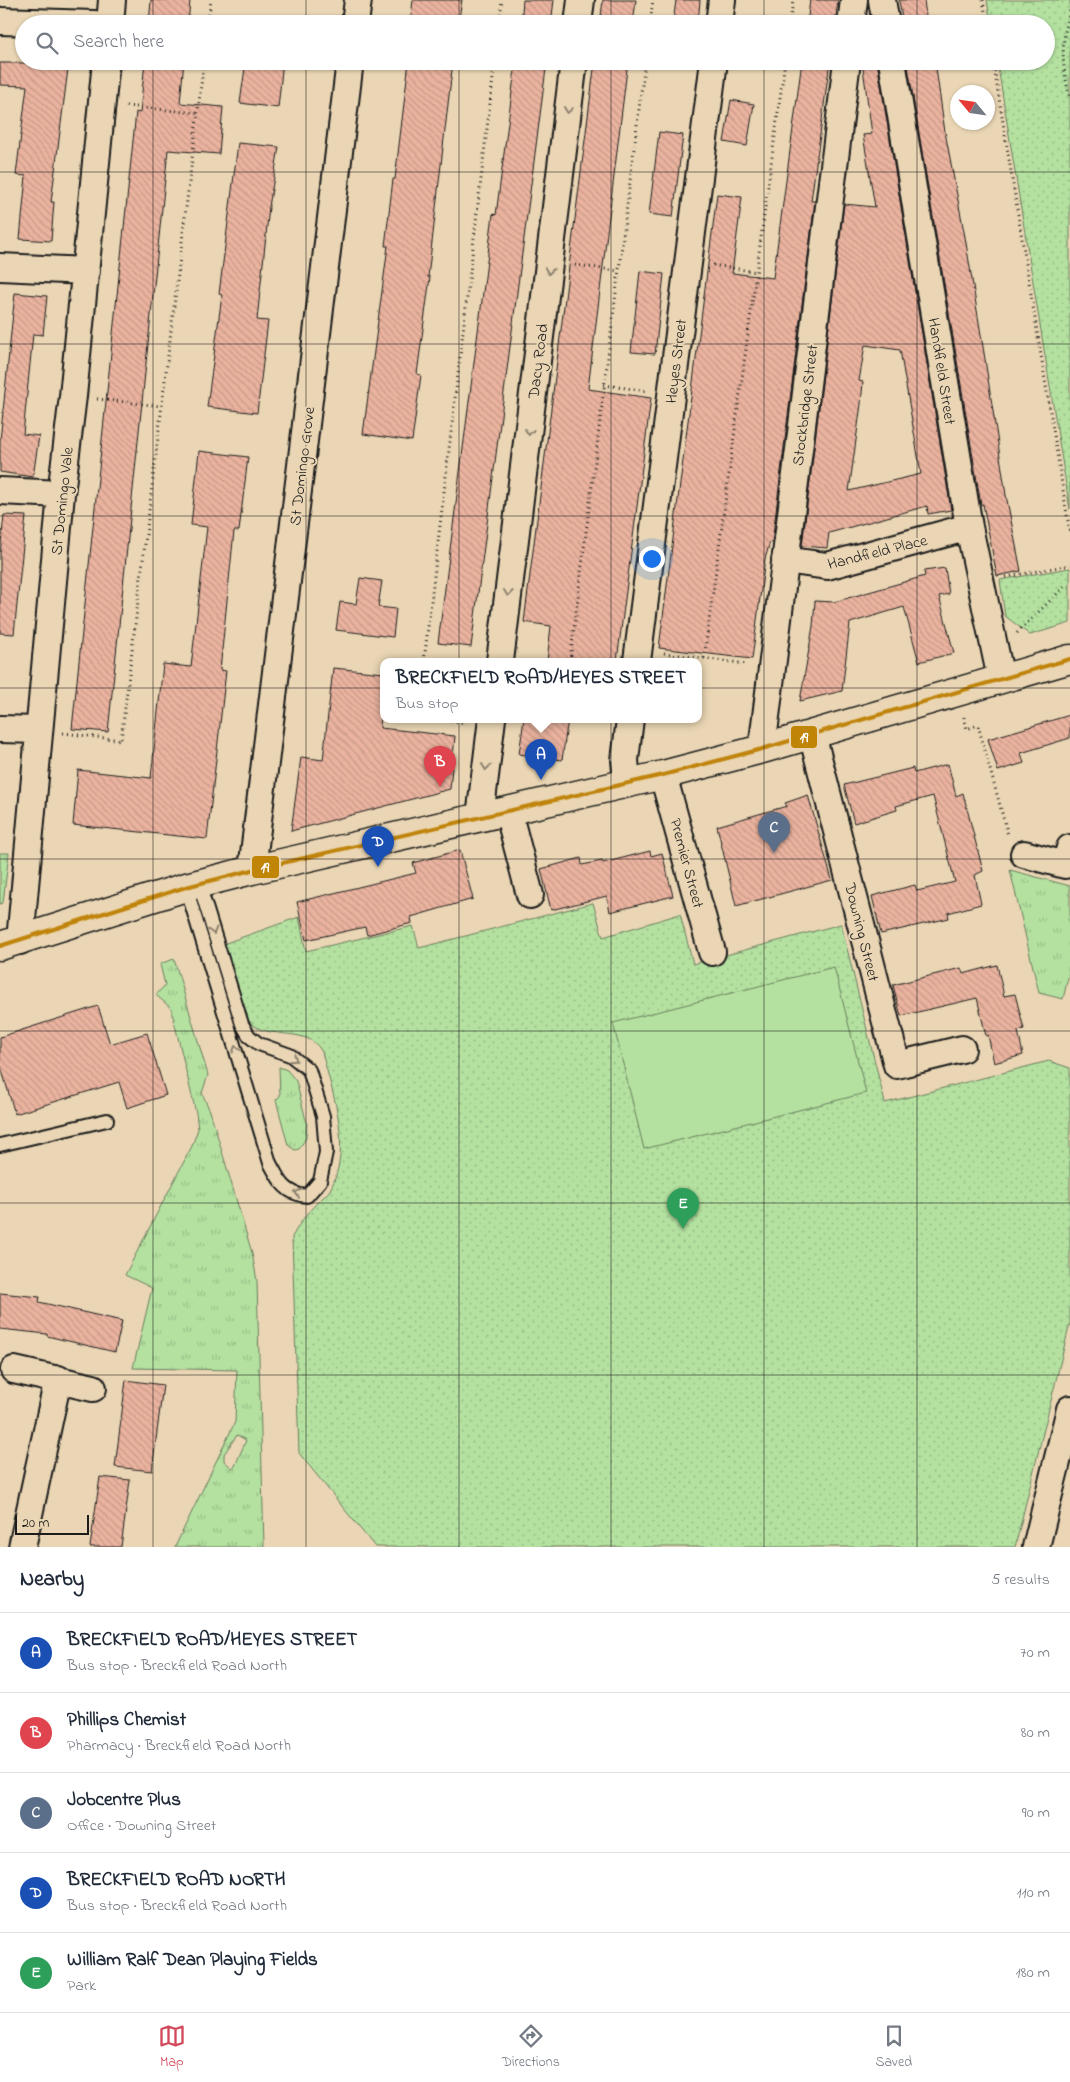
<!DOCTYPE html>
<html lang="en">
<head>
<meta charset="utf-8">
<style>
	:root { --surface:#fff; --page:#f2f2f3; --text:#1f2937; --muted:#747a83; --line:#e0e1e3; --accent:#d1495b }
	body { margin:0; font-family:"Indie Flower",sans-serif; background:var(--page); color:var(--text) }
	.compass { position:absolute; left:950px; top:85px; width:45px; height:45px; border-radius:50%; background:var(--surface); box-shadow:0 1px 4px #0004; rotate:299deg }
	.scale { position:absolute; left:15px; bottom:12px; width:74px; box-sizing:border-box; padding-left:5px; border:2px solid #1c1c1c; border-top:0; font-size:14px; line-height:18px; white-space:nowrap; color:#1c1c1c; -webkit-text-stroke:4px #ead6b4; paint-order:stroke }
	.you { position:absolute; left:651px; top:558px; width:18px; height:18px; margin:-12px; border:4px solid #fff; border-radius:50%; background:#1a73e8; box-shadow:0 0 0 8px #1a73e833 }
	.badge { display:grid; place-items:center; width:32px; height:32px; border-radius:50%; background:var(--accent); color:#fff; font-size:16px; font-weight:700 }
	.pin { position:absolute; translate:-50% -41px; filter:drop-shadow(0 1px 2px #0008) }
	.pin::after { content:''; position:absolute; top:26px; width:18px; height:15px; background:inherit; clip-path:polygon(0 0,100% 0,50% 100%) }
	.popup { position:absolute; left:380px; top:658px; width:322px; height:65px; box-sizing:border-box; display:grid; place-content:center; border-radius:10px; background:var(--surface); filter:drop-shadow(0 1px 4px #0005); font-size:16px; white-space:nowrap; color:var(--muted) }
	.popup b { font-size:19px; color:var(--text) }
	.popup::after { content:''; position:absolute; left:50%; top:100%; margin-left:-10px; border:10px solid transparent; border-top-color:var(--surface) }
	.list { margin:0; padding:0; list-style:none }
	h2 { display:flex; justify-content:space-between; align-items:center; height:65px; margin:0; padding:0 20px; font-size:21px }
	h2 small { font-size:16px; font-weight:400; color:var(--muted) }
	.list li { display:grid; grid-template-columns:32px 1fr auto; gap:15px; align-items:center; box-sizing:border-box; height:80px; padding:0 20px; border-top:1px solid var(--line) }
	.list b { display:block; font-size:19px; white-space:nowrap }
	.list p { margin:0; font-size:16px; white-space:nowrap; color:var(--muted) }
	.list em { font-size:16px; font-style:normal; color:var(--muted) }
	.icon { flex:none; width:28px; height:28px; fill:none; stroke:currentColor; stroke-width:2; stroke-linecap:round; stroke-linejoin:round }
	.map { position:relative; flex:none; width:1070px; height:1547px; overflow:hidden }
	.search { position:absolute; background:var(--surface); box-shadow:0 1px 4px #0004; left:15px; right:15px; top:15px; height:55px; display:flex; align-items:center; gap:12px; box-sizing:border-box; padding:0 18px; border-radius:28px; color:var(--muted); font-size:19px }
	.sheet { height:465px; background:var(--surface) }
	nav { display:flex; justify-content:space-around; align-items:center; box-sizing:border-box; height:70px; border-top:1px solid var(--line); background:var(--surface); font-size:14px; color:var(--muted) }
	nav a { display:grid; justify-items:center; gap:2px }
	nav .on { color:var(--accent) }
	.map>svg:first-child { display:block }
	.grass { fill:url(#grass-tufts); stroke:#687e5e; fill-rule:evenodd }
	.park { fill:url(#park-dots); stroke:#687e5e }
	.garden { fill:#b4e1a0; stroke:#687e5e }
	.building { fill:url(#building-back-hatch); stroke:#1c1c1c; fill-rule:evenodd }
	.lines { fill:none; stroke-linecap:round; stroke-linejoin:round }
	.service-casing { stroke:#1c1c1c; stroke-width:16 }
	.minor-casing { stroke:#1c1c1c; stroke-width:30 }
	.tertiary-casing { stroke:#1c1c1c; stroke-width:31 }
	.path { stroke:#1c1c1c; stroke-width:3; stroke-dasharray:1 4; stroke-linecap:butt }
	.service { stroke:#ead6b4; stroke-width:12 }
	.minor { stroke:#ead6b4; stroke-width:26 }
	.tertiary { stroke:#ead6b4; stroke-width:28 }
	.bus-1-casing { stroke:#ead6b4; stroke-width:8 }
	.bus-1 { stroke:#c08407; stroke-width:4 }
	.oneway { stroke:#8d8270 }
	.grid { fill:none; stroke:#1c1c1c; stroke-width:1; stroke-opacity:0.55 }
	.labels { text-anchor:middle; stroke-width:4; stroke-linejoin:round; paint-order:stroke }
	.street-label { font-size:16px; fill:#1c1c1c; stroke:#ead6b4 }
	.line-badge { stroke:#ead6b4; stroke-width:2 }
	.badge-label { font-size:14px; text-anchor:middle; font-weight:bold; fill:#fff }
</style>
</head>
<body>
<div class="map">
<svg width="1070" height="1547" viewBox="0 0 1070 1547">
	<defs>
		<pattern id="grass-tufts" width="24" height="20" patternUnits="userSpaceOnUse" patternTransform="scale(1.25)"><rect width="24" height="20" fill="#b4e1a0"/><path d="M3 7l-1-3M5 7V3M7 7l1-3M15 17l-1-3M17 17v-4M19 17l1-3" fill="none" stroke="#9ac089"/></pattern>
		<pattern id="park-dots" width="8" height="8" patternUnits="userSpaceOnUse" patternTransform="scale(1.25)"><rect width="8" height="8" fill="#b4e1a0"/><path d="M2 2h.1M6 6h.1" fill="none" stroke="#9ac089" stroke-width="1.8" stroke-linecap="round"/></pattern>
		<pattern id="building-back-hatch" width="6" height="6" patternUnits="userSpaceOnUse" patternTransform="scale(1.25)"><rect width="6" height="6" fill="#eab39f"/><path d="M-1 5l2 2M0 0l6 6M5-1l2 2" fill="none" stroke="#c89988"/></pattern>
	</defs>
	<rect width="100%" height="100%" fill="#ead6b4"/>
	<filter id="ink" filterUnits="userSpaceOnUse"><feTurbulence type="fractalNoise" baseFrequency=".02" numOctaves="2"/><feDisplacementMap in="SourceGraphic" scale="10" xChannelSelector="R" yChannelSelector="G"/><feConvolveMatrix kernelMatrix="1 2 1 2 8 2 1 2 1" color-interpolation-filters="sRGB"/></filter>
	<g filter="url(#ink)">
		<path class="grass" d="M0 853H9L3 903 0 904Z
			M1010 870 1070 886V969L1063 999 1039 993Z
			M174 959 208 1075 202 1093 210 1111 252 1253 257 1281 264 1547H175L235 1422 237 1370 133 1368 152 1288 125 1275 192 1146 198 1129 196 1113 171 1008 156 995 165 985 160 964ZM237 1435 246 1440 235 1466 232 1468 224 1461V1454Z
			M279 1067 287 1070 296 1081 307 1124 306 1138 299 1149 295 1150 288 1145 276 1100 280 1096Z"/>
		<path class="park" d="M987 0H1070V509L997 61H1046V24H991Z
			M1070 568V623L1030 635 1005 616 1000 580Z
			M593 903 603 937 680 914 693 964 841 924 885 1103 1049 1061 1070 1068V1323L1015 1547H375L299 1453 292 1237C298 1226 305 1215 314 1206 319 1200 325 1197 330 1190 353 1146 333 1096 322 1052 306 1022 261 1045 245 1016L223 944 299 917 306 951 413 926 419 948Z"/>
		<path class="garden" d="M834 967 866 1093 644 1149 613 1023Z"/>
		<path class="building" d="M151 0H190L188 24H149Z
			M413 0H462L458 24H410Z
			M523 0H554L551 24H521Z
			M603 0H636L633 24H600Z
			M676 0H700L698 24H673Z
			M810 0H838L835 24H807Z
			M899 0H924L927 24H903Z
			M38 61H69L51 202H54L51 241 20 239 26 176 16 175 27 86 0 85V63H38Z
			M145 61H184L180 103 223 107 219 154 168 150 108 732 72 729 136 112 140 113Z
			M246 61H283L278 108 240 103Z
			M409 61H453L428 277H430L417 374 421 375 412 441 363 434 388 246H385L393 179H395Z
			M516 61H547L471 647 438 643 490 238 493 214 496 215Z
			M595 61H628L588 389 651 398 617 661H547L551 626 524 622Z
			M802 61H830L811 201H815L772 543 770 542 765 559 752 659 659 648 717 194 742 197 732 273 773 278Z
			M862 61H877L951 510 928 514 927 506 829 533 827 548 802 546 844 204 875 207 863 135 872 134ZM865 345 900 350 921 474 849 491 861 404 863 382 859 381Z
			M907 61H935L945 132 965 237 984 353 1006 495 1021 571 997 576 983 504 981 505Z
			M731 100 754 104 747 146 724 142Z
			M659 132 683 135 673 217 649 214Z
			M238 143 279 147 269 207 257 320 268 321 257 413 207 407 222 295 219 294Z
			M640 271 664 274 655 354 631 352Z
			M15 293 47 296 43 335 33 334 23 434 39 436 33 477 0 472V441Z
			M199 451 248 457 239 531H234L220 670 226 671 207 839 73 825 78 770 151 778 163 664 191 667 207 527 191 525Z
			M4 515 26 516 14 634 0 633V554Z
			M945 568 949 594 939 596 954 653 919 662 904 607 850 623 842 691 800 701 813 626 815 601 834 602 925 576 924 571Z
			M360 578 382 581 378 607 396 609 393 637 336 630 340 602 356 604Z
			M333 668 384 673 380 728 455 736 450 789 291 831 301 757 323 760Z
			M1070 715V738L1021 753 1024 763 998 771 988 739Z
			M524 719H568L562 760 519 754Z
			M948 764 956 796 963 793 983 871 975 875 981 904 948 913 949 918 881 934 872 896 915 885 917 891 955 882 933 796 896 806 897 810 854 823 844 785 913 768 914 773Z
			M808 795 832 880 736 906 717 826 787 806 785 803Z
			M460 850 473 899 411 917 412 923 367 935 365 927 306 940 297 902 416 873 413 863Z
			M650 851 651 856 662 853 673 896 610 912 607 896 551 910 541 869 581 858 582 865 602 861 603 863Z
			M997 965 1004 996 1015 994 1024 1029 1018 1031 1023 1055 994 1063 988 1035 986 1036 977 998 901 1016 893 985 961 968 963 974Z
			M98 1006 110 1044 147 1033 166 1095 127 1108 119 1082 15 1114 0 1064V1037Z
			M0 1293 40 1297 39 1302 122 1321 115 1352 47 1336V1334L0 1329Z
			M126 1380 163 1385 152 1471 115 1467Z
			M100 1477 130 1480 121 1547H90Z"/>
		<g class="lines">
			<g class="service-casing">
				<path id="service" d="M186 887 270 1163C279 1180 285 1194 307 1196L320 1181 326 1152 323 1116 309 1070 290 1055 259 1044 249 1036 242 1024 199 884
					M0 1145 107 1120"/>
			</g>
			<g class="minor-casing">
				<path id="minor" d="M882 0 886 24
					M0 21 94 24
					M110 24 112 0
					M355 24 358 0
					M578 24 581 0
					M719 24 722 0
					M851 24 854 0
					M892 61 969 527 1001 679
					M0 267 86 271
					M0 491 61 494
					M785 560 827 566 969 527
					M500 661 574 61
					M637 661 714 61
					M0 729 39 730
					M812 734 897 1065 962 1049
					M762 749 847 61
					M663 775 712 952
					M627 783 625 760 630 719
					M508 811 530 895
					M480 817 492 719
					M1024 854 1065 865 1070 848
					M252 870 350 61
					M20 941 61 494 73 396 106 61
					M14 1370 93 1388
					M22 1547 58 1379
					M1036 1547 1070 1409"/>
			</g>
			<g class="tertiary-casing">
				<path id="tertiary" d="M0 946 186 887 252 870 663 775 762 749 1070 659"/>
			</g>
			<path class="path" d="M983 0 987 24
				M1070 11C1060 46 1062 64 1070 99
				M208 24 211 0
				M499 24 502 0
				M650 24 653 0
				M790 24 793 0
				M993 61 1070 533
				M126 106 197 113
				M575 265 619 271
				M713 265 757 272
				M604 385 648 391
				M97 399 161 406
				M1006 577 1070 565
				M1017 633 1064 587 1070 586
				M664 653 747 664
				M704 658 785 61
				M424 661 495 61
				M570 661 645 61
				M964 717 967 729 978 725 1008 835
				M436 719 466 723
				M63 733 121 740 204 61"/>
			<use href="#service" class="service"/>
			<use href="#minor" class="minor"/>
			<use href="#tertiary" class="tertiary"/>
			<g class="bus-1-casing">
				<path id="bus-1" d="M0 946 186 887 252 870 663 775 762 749 1070 659"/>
			</g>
			<use href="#bus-1" class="bus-1"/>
		</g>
		<defs><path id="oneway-chevron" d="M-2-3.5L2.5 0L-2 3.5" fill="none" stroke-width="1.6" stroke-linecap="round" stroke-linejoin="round" transform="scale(1.25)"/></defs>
		<g class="oneway">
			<use href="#oneway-chevron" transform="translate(568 110) rotate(97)"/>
			<use href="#oneway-chevron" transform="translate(549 271) rotate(97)"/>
			<use href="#oneway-chevron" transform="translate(529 432) rotate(97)"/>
			<use href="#oneway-chevron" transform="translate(508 593) rotate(97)"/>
			<use href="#oneway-chevron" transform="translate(486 767) rotate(97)"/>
			<use href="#oneway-chevron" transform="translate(213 931) rotate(74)"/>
			<use href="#oneway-chevron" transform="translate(236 1049) rotate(-107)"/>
			<use href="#oneway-chevron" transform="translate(294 1059) rotate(33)"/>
			<use href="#oneway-chevron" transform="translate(298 1193) rotate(-163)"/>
		</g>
	</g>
	<path class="grid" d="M153 0V24M306 0V24M459 0V24M611 0V24M764 0V24M917 0V24M153 61V1547M306 61V1547M459 61V1547M611 61V1547M764 61V1547M917 61V1547M0 172H1070M0 344H1070M0 516H1070M0 688H1070M0 859H1070M0 1031H1070M0 1203H1070M0 1375H1070"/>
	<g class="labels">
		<g class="street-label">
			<text transform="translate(537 361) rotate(-83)" y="6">Dacy Road</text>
			<text transform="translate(675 361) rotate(-83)" y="6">Heyes Street</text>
			<text transform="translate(943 371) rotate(81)" y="6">Handfield Street</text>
			<text transform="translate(804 405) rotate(-83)" y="6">Stockbridge Street</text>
			<text transform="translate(301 466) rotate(-83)" y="6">St Domingo Grove</text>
			<text transform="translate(61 501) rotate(-84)" y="6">St Domingo Vale</text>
			<text transform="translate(877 551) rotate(-14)" y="6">Handfield Place</text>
			<text transform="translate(688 863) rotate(75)" y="6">Premier Street</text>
			<text transform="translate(863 932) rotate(76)" y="6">Downing Street</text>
		</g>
	</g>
	<g class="line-badge">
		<rect x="790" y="725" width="28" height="24" rx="5" fill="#c08407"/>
		<rect x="251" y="855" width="29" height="24" rx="5" fill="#c08407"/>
	</g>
	<g class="badge-label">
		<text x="804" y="742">19</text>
		<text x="265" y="872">19</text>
	</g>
</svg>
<svg class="compass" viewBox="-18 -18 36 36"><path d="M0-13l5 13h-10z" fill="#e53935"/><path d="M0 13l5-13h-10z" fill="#747a83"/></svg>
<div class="scale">20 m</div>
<div class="you"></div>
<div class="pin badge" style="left:541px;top:780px;background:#1a4fb4">A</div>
<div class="popup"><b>BRECKFIELD ROAD/HEYES STREET</b>Bus stop</div>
<div class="pin badge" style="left:440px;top:787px;background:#e0444e">B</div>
<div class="pin badge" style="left:774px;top:853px;background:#5c6f8a">C</div>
<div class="pin badge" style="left:378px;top:867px;background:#1a4fb4">D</div>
<div class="pin badge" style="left:683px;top:1229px;background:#2e9e5b">E</div>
<div class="search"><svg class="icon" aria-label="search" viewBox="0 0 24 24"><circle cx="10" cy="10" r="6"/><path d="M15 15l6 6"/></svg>Search here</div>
</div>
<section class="sheet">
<h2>Nearby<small>5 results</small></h2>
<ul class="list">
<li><span class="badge" style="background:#1a4fb4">A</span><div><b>BRECKFIELD ROAD/HEYES STREET</b><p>Bus stop · Breckfield Road North</p></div><em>70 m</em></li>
<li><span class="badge" style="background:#e0444e">B</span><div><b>Phillips Chemist</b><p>Pharmacy · Breckfield Road North</p></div><em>80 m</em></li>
<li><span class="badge" style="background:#5c6f8a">C</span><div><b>Jobcentre Plus</b><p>Office · Downing Street</p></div><em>90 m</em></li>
<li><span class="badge" style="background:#1a4fb4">D</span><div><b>BRECKFIELD ROAD NORTH</b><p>Bus stop · Breckfield Road North</p></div><em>110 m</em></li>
<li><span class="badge" style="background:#2e9e5b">E</span><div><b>William Ralf Dean Playing Fields</b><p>Park</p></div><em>180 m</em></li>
</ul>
</section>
<nav>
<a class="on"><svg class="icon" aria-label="map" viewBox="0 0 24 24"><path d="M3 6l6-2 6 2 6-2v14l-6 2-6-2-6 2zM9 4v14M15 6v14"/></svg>Map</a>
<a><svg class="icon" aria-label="directions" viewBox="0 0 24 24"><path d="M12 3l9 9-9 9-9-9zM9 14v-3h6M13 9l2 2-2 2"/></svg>Directions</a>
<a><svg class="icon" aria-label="saved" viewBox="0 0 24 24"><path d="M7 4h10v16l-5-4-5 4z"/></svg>Saved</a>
</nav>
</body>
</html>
